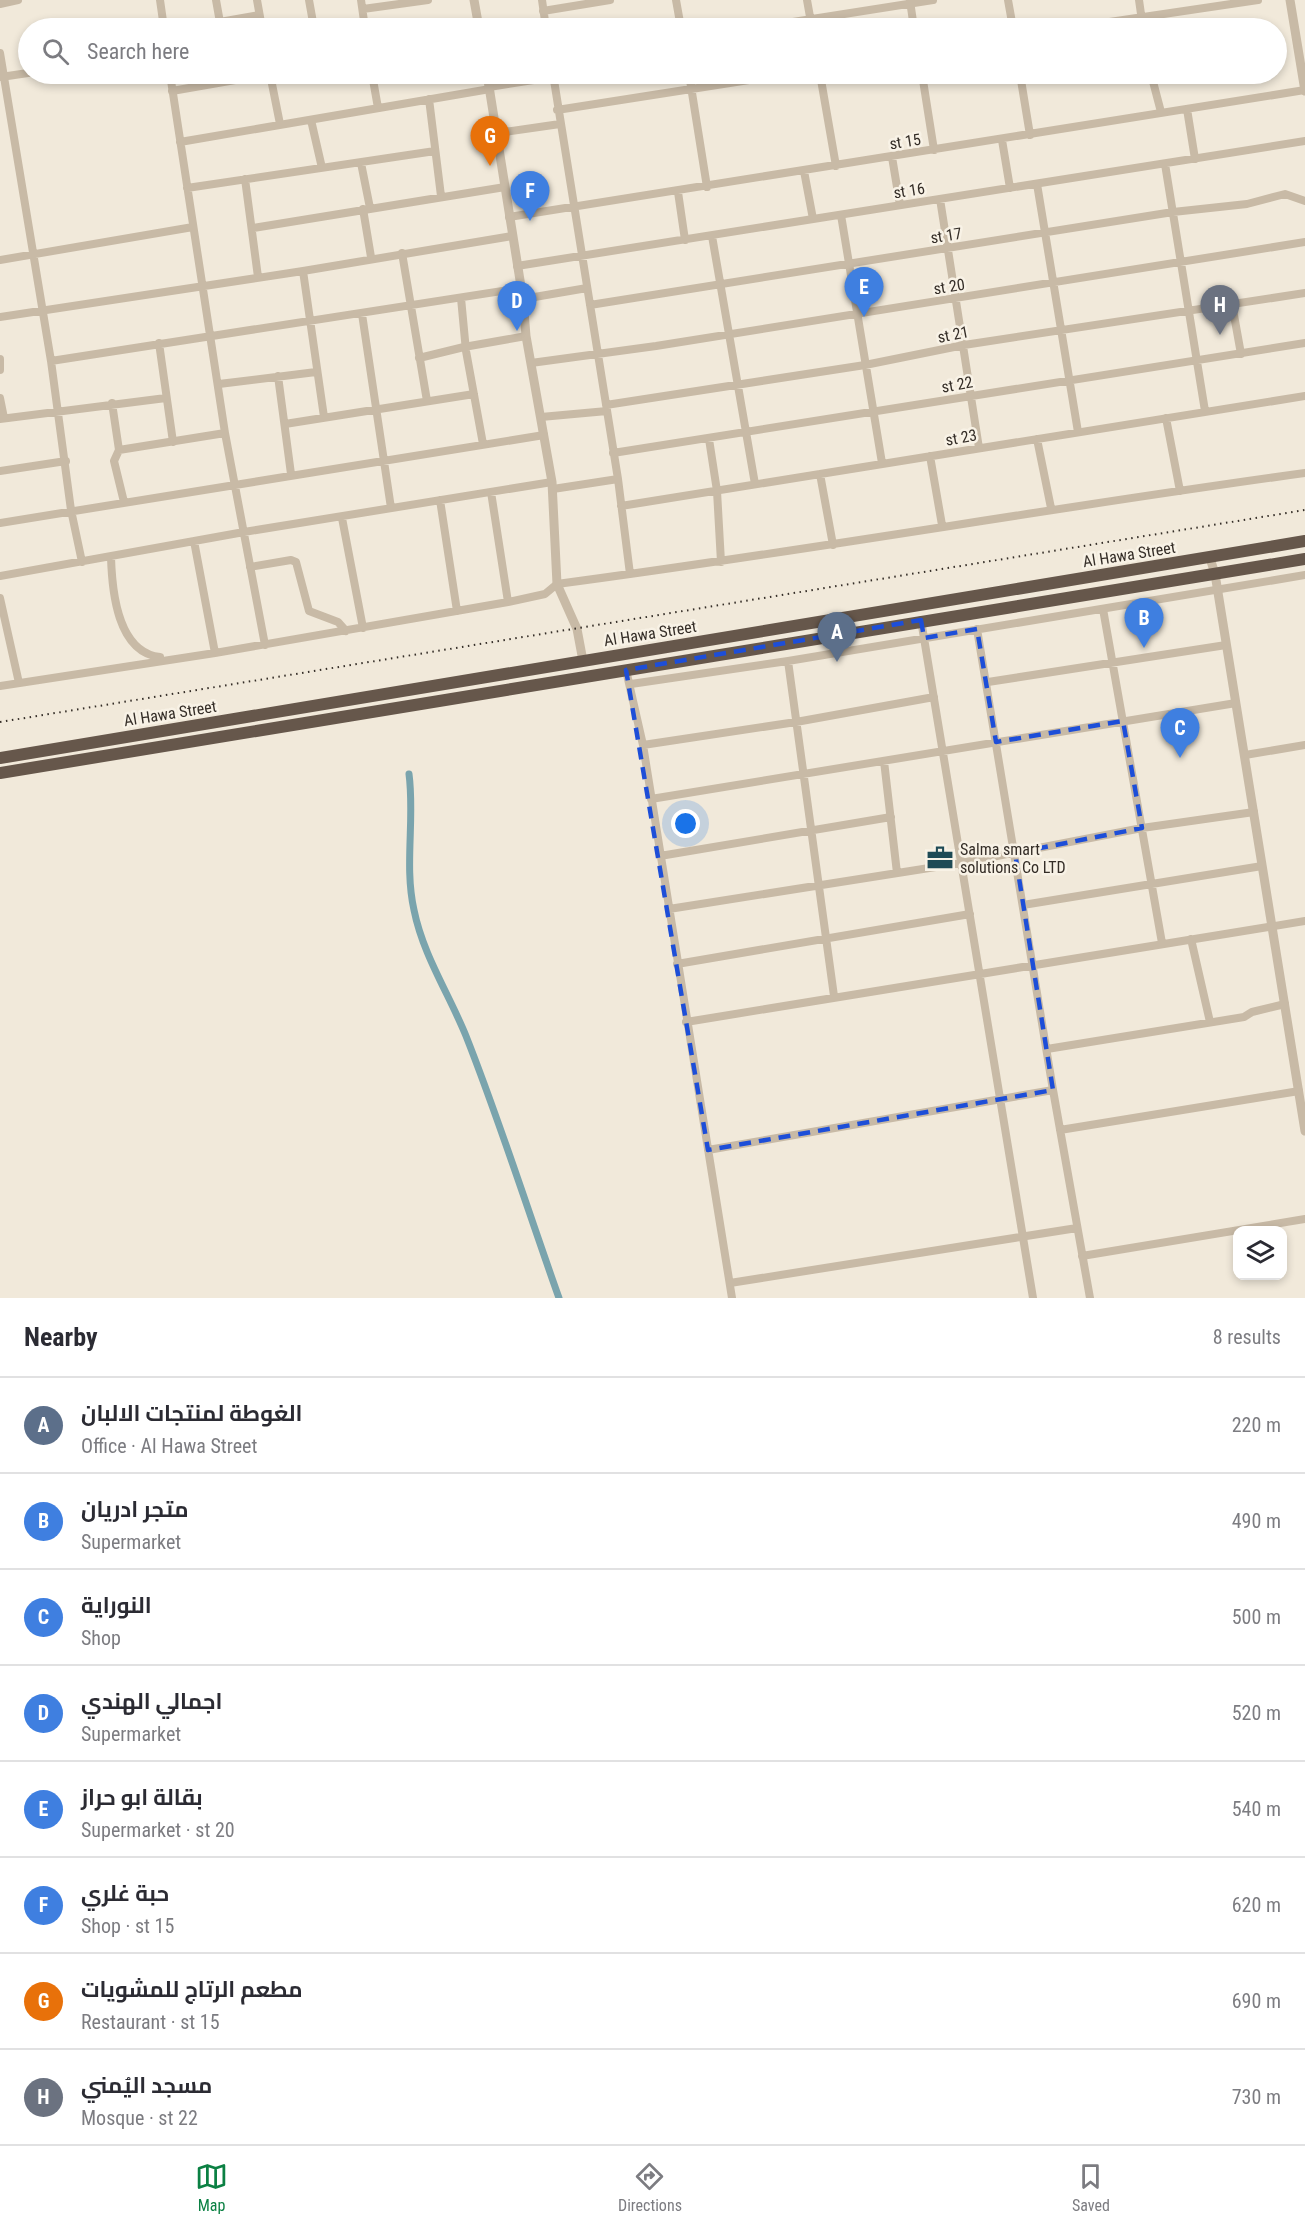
<!DOCTYPE html>
<html lang="en">
<head>
<meta charset="utf-8">
<style>
	:root { --surface:#fff; --page:#f7f7f7; --text:#2b2b33; --muted:#7c7c81; --line:#e1e1e2; --accent:#0b8043 }
	body { margin:0; font-family:"Roboto Condensed",Cairo,sans-serif; background:var(--page); color:var(--text) }
	.controls { position:absolute; right:18px; bottom:18px; display:grid; overflow:hidden; border-radius:12px; box-shadow:0 3px 9px #0003 }
	.controls button { width:54px; height:54px; display:grid; place-items:center; padding:0; border:0; border-bottom:2px solid var(--line); background:var(--surface); color:var(--text); font:30px sans-serif }
	.you { position:absolute; left:686px; top:824px; width:21px; height:21px; margin:-15px; border:4px solid #fff; border-radius:50%; background:#1a73e8; box-shadow:0 0 0 9px #1a73e833 }
	.badge { display:grid; place-items:center; width:39px; height:39px; border-radius:50%; background:var(--accent); color:#fff; font-size:20px; font-weight:700 }
	.pin { position:absolute; translate:-50% -50px; filter:drop-shadow(0 2px 3px #0008) }
	.pin::after { content:''; position:absolute; top:32px; width:21px; height:18px; background:inherit; clip-path:polygon(0 0,100% 0,50% 100%) }
	.list { margin:0; padding:0; list-style:none }
	h2 { display:flex; justify-content:space-between; align-items:center; height:78px; margin:0; padding:0 24px; font-size:26px }
	h2 small { font-size:20px; font-weight:400; color:var(--muted) }
	.list li { display:grid; grid-template-columns:39px 1fr auto; gap:18px; align-items:center; box-sizing:border-box; height:96px; padding:0 24px; border-top:2px solid var(--line) }
	.list b { display:block; font-size:22px; white-space:nowrap }
	.list p { margin:0; font-size:20px; white-space:nowrap; color:var(--muted) }
	.list em { font-size:20px; font-style:normal; color:var(--muted) }
	.icon { flex:none; width:33px; height:33px; fill:none; stroke:currentColor; stroke-width:2; stroke-linecap:round; stroke-linejoin:round }
	.map { position:relative; flex:none; width:1305px; height:1298px; overflow:hidden }
	.search { position:absolute; background:var(--surface); box-shadow:0 3px 9px #0003; left:18px; right:18px; top:18px; height:66px; display:flex; align-items:center; gap:15px; box-sizing:border-box; padding:0 21px; border-radius:33px; color:var(--muted); font-size:22px }
	.sheet { height:846px; background:var(--surface) }
	nav { display:flex; justify-content:space-around; align-items:center; box-sizing:border-box; height:84px; border-top:2px solid var(--line); background:var(--surface); font-size:16px; color:var(--muted) }
	nav a { display:grid; justify-items:center; gap:3px }
	nav .on { color:var(--accent) }
	.map>svg:first-child { display:block }
	.lines { fill:none; stroke-linecap:round; stroke-linejoin:round }
	.canal { stroke:#7aa4ad; stroke-width:7 }
	.minor { stroke:#c8baa6; stroke-width:8 }
	.tertiary { stroke:#c8baa6; stroke-width:9 }
	.trunk { stroke:#66574b; stroke-width:12 }
	.rail { stroke:#342d27; stroke-width:2; stroke-dasharray:1.5 4.5; stroke-linecap:butt }
	.marked { fill:none; stroke:#1d4ed8; stroke-width:4.5; stroke-dasharray:12 8; stroke-linejoin:round }
	.labels { text-anchor:middle; stroke-width:5; stroke-linejoin:round; paint-order:stroke }
	.street-label { font-size:16px; fill:#342d27; stroke:#f8f2e6 }
	.poi-label { font-size:16px; fill:#342d27; stroke:#f8f2e6; text-anchor:start }
</style>
</head>
<body>
<div class="map">
<svg width="1305" height="1298" viewBox="0 0 1305 1298">
	<rect width="100%" height="100%" fill="#f1e9da"/>
	<g class="lines">
		<path class="canal" d="M409 774C415 819 404 866 414 910 423 955 449 994 466 1036 500 1122 528 1211 559 1298"/>
		<path class="minor" d="M160 0 164 28
			M216 0 221 28
			M257 0 262 28
			M309 0 314 28
			M361 0 365 28
			M542 0 546 28
			M676 0 681 28
			M807 0 812 28
			M1008 0 1013 28
			M1139 0 1143 28
			M910 1 914 28
			M0 4 18 0
			M363 9 428 0
			M543 11 610 0
			M220 22 259 15
			M755 28 933 0
			M1069 28 1258 0
			M0 53 51 361 71 510 82 562
			M170 74 225 433 265 645
			M270 74 280 124
			M372 74 378 108
			M553 74 618 479 630 574
			M689 74 707 187
			M820 74 836 166
			M922 74 934 150
			M1020 74 1030 135
			M1151 74 1161 112
			M1 77 28 73
			M489 87 553 77
			M172 91 270 74
			M429 99 441 196
			M1187 109 1195 159
			M557 110 787 74
			M311 120 322 168
			M497 133 560 124
			M1002 140 1010 188
			M180 142 490 89
			M892 157 900 205
			M361 163 370 208
			M1165 164 1205 411
			M804 171 813 219
			M245 179 258 277
			M1037 184 1078 432
			M187 188 435 151
			M678 192 685 240
			M940 199 979 448
			M363 209 371 257
			M841 215 882 463
			M509 217 1305 90
			M253 228 505 187
			M712 236 755 484
			M402 253 427 401
			M0 260 193 227
			M517 266 1305 141
			M303 271 324 417
			M461 298 466 351 483 444
			M523 299 587 288
			M1232 304 1241 354
			M590 305 1173 212 1247 204 1285 194 1305 201
			M362 314 391 508
			M0 317 303 271 512 236
			M159 343 173 442
			M419 358 464 347 526 336
			M0 359V370
			M51 361 521 288
			M531 363 656 346 1305 242
			M278 376 291 474
			M219 384 316 372
			M0 398 4 418
			M112 403 119 450 114 461 124 502
			M606 405 865 365 964 345 1305 293
			M541 417 607 411
			M1166 418 1180 491
			M0 419 166 398
			M285 424 474 394
			M709 439 717 491 721 562
			M1037 439 1051 508
			M119 450 225 433
			M613 453 1305 343
			M930 456 942 525
			M0 471 66 461
			M820 474 833 545
			M553 489 618 479
			M491 492 508 602
			M440 500 457 611
			M621 506 1305 396
			M342 518 363 628
			M0 523 544 435
			M194 541 215 653
			M111 557C112 591 117 652 160 657
			M250 567 291 560 296 562 309 611 338 622 346 631
			M0 576 244 532 552 482
			M0 598 19 683
			M1103 609 1162 943
			M921 620 1033 1298
			M977 629 1053 1090 1090 1298
			M788 661 834 996
			M626 670 643 745 732 1298
			M988 682 1226 645
			M631 684 788 661 1305 575
			M0 686 215 653 508 602 545 594 557 584C807 551 1055 507 1305 473
			M643 745 796 722 934 697
			M1245 755 1305 745
			M884 761 897 873
			M651 799 1236 703
			M660 856 891 817
			M1023 905 1262 866
			M669 909 961 863 1142 828 1254 812
			M1191 939 1210 1022
			M677 964 970 914
			M686 1022 1305 921
			M1047 1049 1244 1017 1252 1012 1285 1004
			M1060 1130 1299 1091
			M708 1150 1053 1090
			M1082 1256 1305 1219
			M730 1283 1077 1228"/>
		<path class="tertiary" d="M474 0 479 28
			M1290 0 1305 91
			M487 74 523 299 526 336 552 482 557 584 577 629 583 661
			M1210 558 1215 574 1305 1131"/>
		<path class="trunk" d="M0 758 1305 541
			M0 773 1305 559"/>
		<path class="rail" d="M0 722 1305 510"/>
	</g>
	<path class="marked" d="M921 620 924 638 977 629 996 742 1123 721 1142 828 1015 853 1053 1090 708 1150 626 670Z"/>
	<defs>
		<g id="office-bare" transform="scale(2.07)"><path d="M-6-3h4V-5.5h4V-3h4V5H-6ZM-1-4.5V-3h2v-1.5ZM-6 0V1H6V0Z" fill="#1e4a55" stroke="#f8f2e6" stroke-width="2.5" paint-order="stroke"/></g>
	</defs>
	<g fill-rule="evenodd">
		<use href="#office-bare" x="940" y="858"/>
	</g>
	<g class="labels">
		<g class="street-label">
			<text transform="translate(905 141) rotate(-9)" y="6">st 15</text>
			<text transform="translate(909 190) rotate(-9)" y="6">st 16</text>
			<text transform="translate(946 235) rotate(-9)" y="6">st 17</text>
			<text transform="translate(949 286) rotate(-9)" y="6">st 20</text>
			<text transform="translate(953 334) rotate(-11)" y="6">st 21</text>
			<text transform="translate(957 384) rotate(-10)" y="6">st 22</text>
			<text transform="translate(961 437) rotate(-10)" y="6">st 23</text>
			<text transform="translate(1129 554) rotate(-9)" y="6">Al Hawa Street</text>
			<text transform="translate(650 633) rotate(-9)" y="6">Al Hawa Street</text>
			<text transform="translate(170 713) rotate(-9)" y="6">Al Hawa Street</text>
		</g>
		<g class="poi-label">
			<text x="960" y="855">Salma smart<tspan x="960" dy="18">solutions Co LTD</tspan></text>
		</g>
	</g>
</svg>
<div class="controls">
<button><svg class="icon" aria-label="layers" viewBox="0 0 24 24"><path d="M12 4l9 5-9 5-9-5zM3 14l9 5 9-5"/></svg></button>
</div>
<div class="you"></div>
<div class="pin badge" style="left:837px;top:662px;background:#5c6f8a">A</div>
<div class="pin badge" style="left:1144px;top:648px;background:#3f7fe0">B</div>
<div class="pin badge" style="left:1180px;top:758px;background:#3f7fe0">C</div>
<div class="pin badge" style="left:517px;top:331px;background:#3f7fe0">D</div>
<div class="pin badge" style="left:864px;top:317px;background:#3f7fe0">E</div>
<div class="pin badge" style="left:530px;top:221px;background:#3f7fe0">F</div>
<div class="pin badge" style="left:490px;top:166px;background:#e8710a">G</div>
<div class="pin badge" style="left:1220px;top:335px;background:#6b7280">H</div>
<div class="search"><svg class="icon" aria-label="search" viewBox="0 0 24 24"><circle cx="10" cy="10" r="6"/><path d="M15 15l6 6"/></svg>Search here</div>
</div>
<section class="sheet">
<h2>Nearby<small>8 results</small></h2>
<ul class="list">
<li><span class="badge" style="background:#5c6f8a">A</span><div><b>الغوطة لمنتجات الالبان</b><p>Office · Al Hawa Street</p></div><em>220 m</em></li>
<li><span class="badge" style="background:#3f7fe0">B</span><div><b>متجر ادريان</b><p>Supermarket</p></div><em>490 m</em></li>
<li><span class="badge" style="background:#3f7fe0">C</span><div><b>النوراية</b><p>Shop</p></div><em>500 m</em></li>
<li><span class="badge" style="background:#3f7fe0">D</span><div><b>اجمالي الهندي</b><p>Supermarket</p></div><em>520 m</em></li>
<li><span class="badge" style="background:#3f7fe0">E</span><div><b>بقالة ابو حراز</b><p>Supermarket · st 20</p></div><em>540 m</em></li>
<li><span class="badge" style="background:#3f7fe0">F</span><div><b>حبة غلري</b><p>Shop · st 15</p></div><em>620 m</em></li>
<li><span class="badge" style="background:#e8710a">G</span><div><b>مطعم الرتاج للمشويات</b><p>Restaurant · st 15</p></div><em>690 m</em></li>
<li><span class="badge" style="background:#6b7280">H</span><div><b>مسجد اليُمني</b><p>Mosque · st 22</p></div><em>730 m</em></li>
</ul>
</section>
<nav>
<a class="on"><svg class="icon" aria-label="map" viewBox="0 0 24 24"><path d="M3 6l6-2 6 2 6-2v14l-6 2-6-2-6 2zM9 4v14M15 6v14"/></svg>Map</a>
<a><svg class="icon" aria-label="directions" viewBox="0 0 24 24"><path d="M12 3l9 9-9 9-9-9zM9 14v-3h6M13 9l2 2-2 2"/></svg>Directions</a>
<a><svg class="icon" aria-label="saved" viewBox="0 0 24 24"><path d="M7 4h10v16l-5-4-5 4z"/></svg>Saved</a>
</nav>
</body>
</html>
